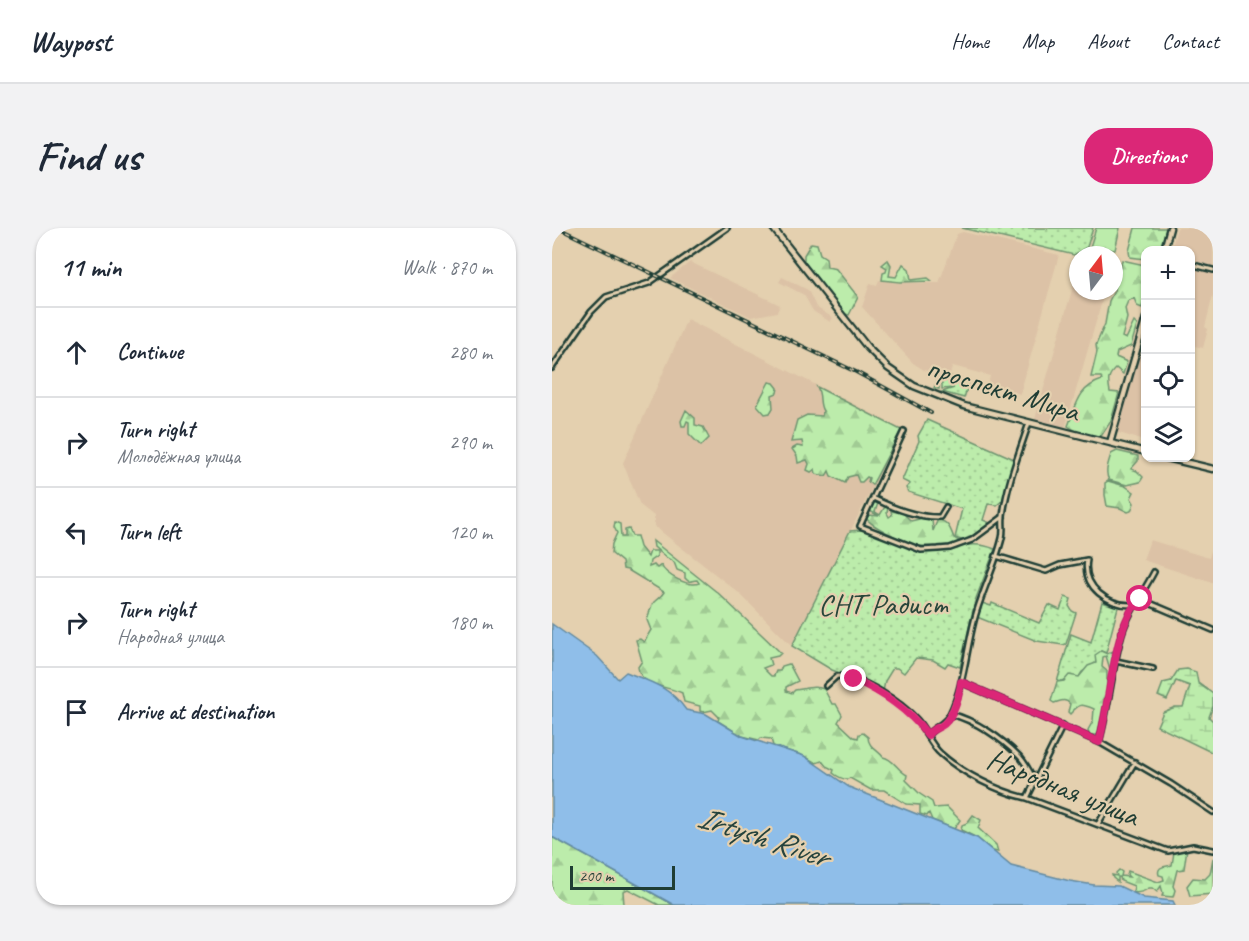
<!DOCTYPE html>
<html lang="en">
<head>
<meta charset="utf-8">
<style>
	:root { --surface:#fff; --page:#f2f2f3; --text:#1f2937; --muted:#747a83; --line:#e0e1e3; --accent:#db2777 }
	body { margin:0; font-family:Caveat,sans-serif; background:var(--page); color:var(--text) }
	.controls { position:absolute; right:18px; top:18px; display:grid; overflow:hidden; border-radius:12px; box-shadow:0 2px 4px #0004 }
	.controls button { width:54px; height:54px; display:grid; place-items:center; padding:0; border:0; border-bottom:2px solid var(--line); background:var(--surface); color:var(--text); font:30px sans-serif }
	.compass { position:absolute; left:517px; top:18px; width:54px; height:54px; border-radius:50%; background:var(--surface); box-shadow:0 2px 4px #0004; rotate:16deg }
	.scale { position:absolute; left:18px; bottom:15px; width:105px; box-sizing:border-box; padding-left:6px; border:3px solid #1f3d34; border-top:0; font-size:16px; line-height:21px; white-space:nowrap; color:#1f3d34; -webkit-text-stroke:4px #e4d0af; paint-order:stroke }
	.stop { position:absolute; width:18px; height:18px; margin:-14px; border:4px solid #db2777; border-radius:50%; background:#fff }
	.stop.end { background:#db2777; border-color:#fff; box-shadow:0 2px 6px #0008 }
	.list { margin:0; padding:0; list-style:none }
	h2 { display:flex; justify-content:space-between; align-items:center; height:78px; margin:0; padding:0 24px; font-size:26px }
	h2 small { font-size:20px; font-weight:400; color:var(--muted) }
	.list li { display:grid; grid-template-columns:39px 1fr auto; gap:18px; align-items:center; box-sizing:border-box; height:90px; padding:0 24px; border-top:2px solid var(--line) }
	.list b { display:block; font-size:22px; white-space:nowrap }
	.list p { margin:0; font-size:20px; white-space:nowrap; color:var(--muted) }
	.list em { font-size:20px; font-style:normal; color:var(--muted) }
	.icon { flex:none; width:33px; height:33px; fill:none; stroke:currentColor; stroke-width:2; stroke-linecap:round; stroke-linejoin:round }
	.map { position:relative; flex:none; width:661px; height:677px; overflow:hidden; border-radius:24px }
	header { display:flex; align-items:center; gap:36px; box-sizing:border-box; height:84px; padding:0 30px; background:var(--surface); border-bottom:2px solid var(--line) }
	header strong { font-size:28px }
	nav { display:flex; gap:33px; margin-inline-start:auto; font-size:21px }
	.intro { display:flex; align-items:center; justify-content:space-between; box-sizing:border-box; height:144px; padding:0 36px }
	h1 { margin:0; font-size:42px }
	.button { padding:15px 27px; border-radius:24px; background:var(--accent); color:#fff; font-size:21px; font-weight:700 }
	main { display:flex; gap:36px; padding:0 36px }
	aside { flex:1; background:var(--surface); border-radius:24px; box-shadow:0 2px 4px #0004 }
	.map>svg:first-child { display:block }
	.built { fill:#dcc2a6 }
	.grass { fill:url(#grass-dots); stroke:#6e9470; stroke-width:1.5 }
	.forest { fill:url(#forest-firs); stroke:#6e9470; stroke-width:1.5 }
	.wetland { fill:url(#wetland-marsh); stroke:#6e9470; stroke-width:1.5 }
	.water { fill:#8fbee9; stroke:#628aa1; stroke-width:1.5 }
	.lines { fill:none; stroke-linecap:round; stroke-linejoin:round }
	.street-casing { stroke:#1f3d34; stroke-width:8 }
	.secondary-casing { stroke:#1f3d34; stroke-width:9 }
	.street { stroke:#e4d0af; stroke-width:3 }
	.secondary { stroke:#e4d0af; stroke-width:4.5 }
	.rail-casing { stroke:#1f3d34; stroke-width:4 }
	.rail { stroke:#e4d0af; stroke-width:1.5; stroke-dasharray:4.5; stroke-linecap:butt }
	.route { stroke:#db2777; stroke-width:8 }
	.labels { text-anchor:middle; stroke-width:4.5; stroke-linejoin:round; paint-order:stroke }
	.street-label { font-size:30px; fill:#1f3d34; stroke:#e4d0af }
	.park-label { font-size:30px; fill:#27463a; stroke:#e4d0af }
	.water-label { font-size:32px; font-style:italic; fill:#25433d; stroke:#e4d0af }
</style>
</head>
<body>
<header>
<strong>Waypost</strong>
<nav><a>Home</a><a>Map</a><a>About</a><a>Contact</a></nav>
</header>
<div class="intro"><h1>Find us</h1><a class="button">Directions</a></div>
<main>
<aside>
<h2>11 min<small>Walk · 870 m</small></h2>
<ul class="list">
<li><svg class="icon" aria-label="ahead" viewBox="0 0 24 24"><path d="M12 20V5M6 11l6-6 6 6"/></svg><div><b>Continue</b></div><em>280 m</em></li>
<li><svg class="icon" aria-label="right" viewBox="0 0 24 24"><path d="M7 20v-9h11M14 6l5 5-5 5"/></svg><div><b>Turn right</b><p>Молодёжная улица</p></div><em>290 m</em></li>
<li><svg class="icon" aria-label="left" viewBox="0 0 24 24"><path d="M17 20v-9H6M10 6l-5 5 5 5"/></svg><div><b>Turn left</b></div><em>120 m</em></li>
<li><svg class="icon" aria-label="right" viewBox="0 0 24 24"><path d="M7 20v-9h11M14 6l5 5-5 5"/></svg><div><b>Turn right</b><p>Народная улица</p></div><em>180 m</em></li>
<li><svg class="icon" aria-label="arrive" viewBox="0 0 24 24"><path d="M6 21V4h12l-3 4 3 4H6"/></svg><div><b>Arrive at destination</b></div></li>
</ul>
</aside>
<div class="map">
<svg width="661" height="677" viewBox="0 0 661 677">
	<defs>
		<pattern id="grass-dots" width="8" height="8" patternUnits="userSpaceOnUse" patternTransform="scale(1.5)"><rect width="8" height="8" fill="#bcecab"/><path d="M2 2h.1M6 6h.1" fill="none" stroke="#a1cb94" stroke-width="1.8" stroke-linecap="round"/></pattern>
		<pattern id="forest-firs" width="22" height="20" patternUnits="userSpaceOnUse" patternTransform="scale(1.5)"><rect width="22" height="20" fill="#bcecab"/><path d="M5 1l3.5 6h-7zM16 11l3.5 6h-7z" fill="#a1cb94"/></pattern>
		<pattern id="wetland-marsh" width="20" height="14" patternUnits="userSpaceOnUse" patternTransform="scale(1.5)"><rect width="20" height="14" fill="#bcecab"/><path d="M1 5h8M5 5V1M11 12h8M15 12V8" fill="none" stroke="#a1cb94"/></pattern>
	</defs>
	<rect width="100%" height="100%" fill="#e4d0af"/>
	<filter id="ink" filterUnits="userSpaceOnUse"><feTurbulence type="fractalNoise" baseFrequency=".0167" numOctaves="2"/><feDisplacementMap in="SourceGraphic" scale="12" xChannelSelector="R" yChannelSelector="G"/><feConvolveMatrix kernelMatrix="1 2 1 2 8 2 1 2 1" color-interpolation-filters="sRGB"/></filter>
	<g filter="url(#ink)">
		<path class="built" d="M625 0H661V38L639 32 638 22H619Z
			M411 4 507 27 468 166 436 156 438 148 401 138 396 150 372 142 361 135 310 79 318 55 325 57 327 52 348 55H387L405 6Z
			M138 34 228 77 225 84 199 89 118 50Z
			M639 39 661 44V67L653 99 656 101 651 120 639 117Z
			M526 41V63H553L513 200 483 191Z
			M230 49 256 62 264 79 281 90 278 94 261 83 252 67 227 54Z
			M135 91 350 201 240 418 187 365 102 298V288L88 277 71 235Z
			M593 102 594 213H593L564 204Z
			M598 312 657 330 661 316V355L591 332Z"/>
		<path class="grass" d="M410 0H541L535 19 522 27Z
			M398 148 417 154 412 170 390 164 402 160 390 161V153L387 154V161L382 160 387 149 396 152Z
			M375 192 462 231 452 271 445 277 436 276 431 292 438 295 413 313 403 310 410 281 356 264 354 260 358 256 350 252 367 213 366 208Z
			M309 302C333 305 355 324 380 324 407 324 414 310 443 321L423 373 408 439 396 435 393 439 381 432 364 430 352 445 345 440H341L333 453 331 464 300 447 298 449 280 442 240 418 298 303Z
			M513 369 519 371 517 378 520 383 524 385 514 416 511 417 485 413 425 389 430 375 439 378 440 375 487 395 497 377 508 382Z
			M550 374 566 379 554 425 549 423 544 435 530 444 527 449 505 454 519 406 539 414Z"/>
		<path class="forest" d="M544 0H568L563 22 538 19Z
			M583 0H614L608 22H594L593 31 578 29 577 23Z
			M259 15 265 16 268 26 274 30 275 39 284 41 306 69 297 87 293 86 252 34V27Z
			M336 32 339 37 337 48 344 49 351 36 357 41 359 52 376 50 380 53 348 54 330 52 331 45 334 44 335 40 330 37Z
			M570 32 593 37V68L590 80 585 78 582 70 576 73 573 80 575 90 570 109 574 111 582 94 585 97 579 118 565 124 564 129 575 134 571 146 564 140C555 148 556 153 558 164L567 165 559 193 550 207C543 210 522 203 516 198 525 176 526 160 550 152L549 149H539L545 124 544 117 553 96 557 73 562 63Z
			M217 154 222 155 226 160 225 165 220 167 221 180 218 185 213 186 205 177Z
			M265 159 349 202 320 257 316 254 317 250 315 249 310 254H307L304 247 296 249 293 255 279 248 277 243 274 248 264 246 263 241 259 244 255 242 257 236 255 232 246 235 245 228 240 221 245 218 251 219 250 213 239 214 245 192 255 187 270 188 271 183C266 175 270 168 265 159Z
			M134 182 143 190V197L151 199 157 210 149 218 137 206V194L135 193 133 198H130L129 193Z
			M565 223 586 228V233L579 241 585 243 591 249 588 254 575 257 557 252C552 244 557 234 559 226Z
			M556 253 573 258 582 264 579 270 582 275 579 283 576 284 568 280 555 278 553 267V255Z
			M321 272 326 275 323 284 328 287 334 277 336 279 335 285 337 289 340 287 339 283 351 285 359 293 367 291 369 287 380 291 381 303 386 291C397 295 398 300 402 310L409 314C401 319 374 320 364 317 353 314 320 299 314 290L317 287 327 288 316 282Z
			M63 294 68 296 69 309H73V302L77 301 80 308H85L88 319 96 329 98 323H105V328L98 333 97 339 102 337 105 340 109 337C114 348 137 359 147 355L145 352C139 352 138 356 133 350V345L125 342 122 334 115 330 102 319 101 313 166 365 229 425 226 428 217 430 219 437 211 440 219 448H222L224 443H228L230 438 237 436 246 453 234 459V463L240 465 243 462C253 461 262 457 272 461L280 476H284L290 487 286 494 302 509 306 510 307 506 311 505 316 509C316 519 326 522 331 529 342 531 345 542 355 547L354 552 368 566 380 574 382 580 395 579 408 592 402 601 380 592 377 585 375 588 368 586V577L354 576 332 562H319L298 550C292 553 286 549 281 545L282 542 274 538 270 533 264 535 252 528 221 518 219 511 209 510 207 512 190 508 166 493 167 489 160 482 151 484 148 483V478L132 474 130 465C116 458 88 459 86 439L90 433 84 412 88 411 92 414 99 402 95 392C97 387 98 379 102 374 106 370 109 369 112 364L76 342 71 341 70 334 59 325 60 316 65 305 62 299Z
			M549 423 555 426 561 423 562 429 561 440 558 441 554 428 551 429 550 439 555 443V466L547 507H538L536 502 541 493 542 481C528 475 527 476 518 486L516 484 518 476C513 470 508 473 502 475L499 473 505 454 512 453 517 447 527 449 536 438 544 435 543 427Z
			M421 587 429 592 426 600 444 617 446 624 441 623 425 610 409 602 410 597 415 595Z
			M0 609 122 677H107L76 661 71 663 72 677H5L0 674Z
			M635 620 632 641 625 642 621 658 623 662 621 669 610 668 611 665 609 658 605 664 600 660H597C593 663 586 666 581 664L582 658 569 653 568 649H566V654L561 650 560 647 565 648 564 645 567 642 570 644 569 648 577 649 575 647 576 643 606 654 612 652 611 648 607 647C604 637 615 639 620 637L622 624Z
			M661 630V666L638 668 635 658 641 650 653 651 658 646Z"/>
		<path class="wetland" d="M635 441 644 444 646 455 661 466V478L657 489 661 493V525L605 498 611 484 623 479H631L638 458 624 453 615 472 606 468 611 455 619 453 626 442Z"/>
		<path class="water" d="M0 396 45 428 66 451 74 444C99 454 118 459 134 482L154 486 190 508 252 528 297 559 425 610 459 638 518 653 542 657 567 658 592 670 621 673 623 677H122L0 609Z"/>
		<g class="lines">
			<g class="street-casing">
				<path id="street" d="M638 36 661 42
					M0 140 39 84 54 69 97 55 175 0
					M352 203 308 298 369 322 386 321 398 320 420 312 451 289
					M321 270C341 280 366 290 388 289L394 279
					M444 328 494 343 508 337 535 332C530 359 556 378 581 377
					M588 371 661 402
					M564 433 601 441
					M409 454 547 514 619 556 661 584
					M274 458 285 448C309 448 349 474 365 492 374 502 378 517 389 526 410 545 447 564 475 570L616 623 641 618 661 622
					M398 486C423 492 449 510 467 528 474 535 477 544 483 552
					M376 507C382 498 393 497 398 486 412 457 414 424 422 393 429 365 443 339 450 310 452 303 450 295 451 288 455 256 467 225 477 195
					M547 514C557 478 560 441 570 405 577 383 591 365 602 344
					M475 570 511 497
					M546 596 583 534"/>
			</g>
			<g class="secondary-casing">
				<path id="secondary" d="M221 0 316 120 336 140 362 158 412 178 594 224
					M612 22 618 0
					M558 215 594 90
					M615 230 661 241"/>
			</g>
			<use href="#street" class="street"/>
			<use href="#secondary" class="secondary"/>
			<g class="rail-casing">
				<path id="rail" d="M6 0 304 144 379 185"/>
			</g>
			<use href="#rail" class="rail"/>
		</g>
	</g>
	<g class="lines" filter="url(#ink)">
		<path class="route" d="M302 451C331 465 356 481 376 507 380 500 386 501 392 496 401 488 408 466 409 454L547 514C558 476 561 397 588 371"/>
	</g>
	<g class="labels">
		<g class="street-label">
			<text transform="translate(451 161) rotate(17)" y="10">проспект Мира</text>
			<text transform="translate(511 559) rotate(22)" y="10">Народная улица</text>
		</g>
		<g class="park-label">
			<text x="331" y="386">СНТ Радист</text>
		</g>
		<g class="water-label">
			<text transform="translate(211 608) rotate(18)" y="11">Irtysh River</text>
		</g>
	</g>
</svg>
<div class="controls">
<button>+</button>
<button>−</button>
<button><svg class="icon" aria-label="locate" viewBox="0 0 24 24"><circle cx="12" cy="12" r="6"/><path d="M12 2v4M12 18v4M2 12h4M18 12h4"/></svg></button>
<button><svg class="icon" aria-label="layers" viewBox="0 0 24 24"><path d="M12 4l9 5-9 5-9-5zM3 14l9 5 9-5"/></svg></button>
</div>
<svg class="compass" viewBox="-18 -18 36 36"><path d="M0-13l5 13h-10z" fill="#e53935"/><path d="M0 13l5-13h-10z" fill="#747a83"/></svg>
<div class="scale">200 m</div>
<div class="stop" style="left:588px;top:371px"></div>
<div class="stop end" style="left:302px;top:451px"></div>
</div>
</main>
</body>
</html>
